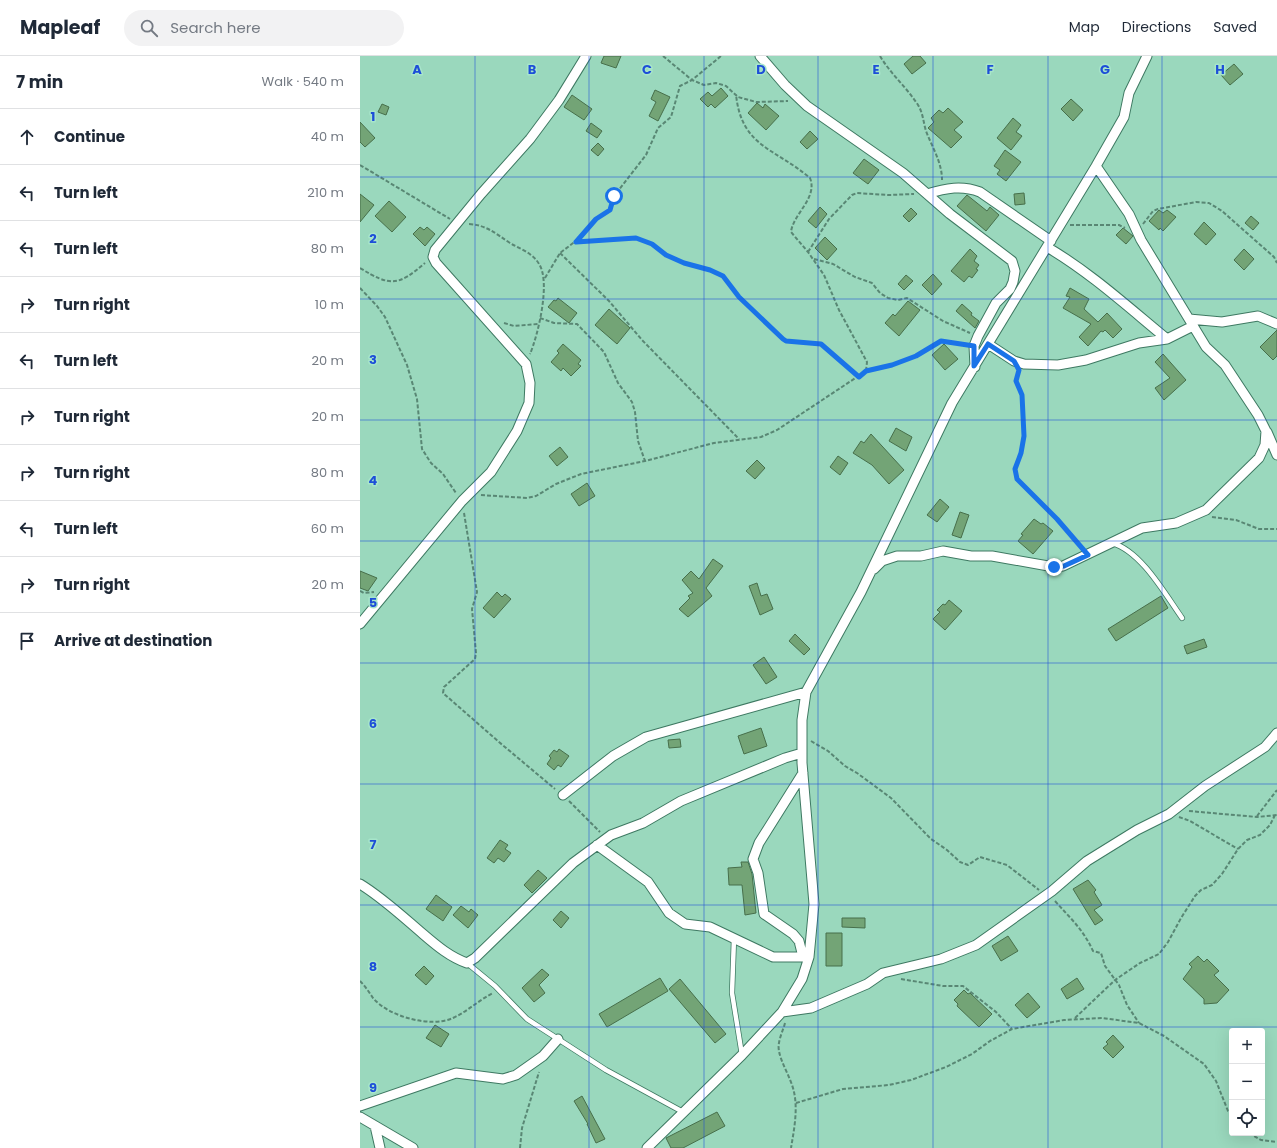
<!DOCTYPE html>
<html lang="en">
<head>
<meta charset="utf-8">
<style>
	:root { --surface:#fff; --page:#f2f2f3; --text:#1f2937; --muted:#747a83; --line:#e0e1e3 }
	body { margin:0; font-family:Poppins,sans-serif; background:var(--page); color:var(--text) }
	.controls { position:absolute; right:12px; bottom:12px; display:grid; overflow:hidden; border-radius:4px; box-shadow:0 4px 16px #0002 }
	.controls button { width:36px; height:36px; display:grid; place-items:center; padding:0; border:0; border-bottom:1px solid var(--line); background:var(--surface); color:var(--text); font:20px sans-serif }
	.stop { position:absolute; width:12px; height:12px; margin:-9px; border:3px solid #1a73e8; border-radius:50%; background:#fff }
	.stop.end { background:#1a73e8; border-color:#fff; box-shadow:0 1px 4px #0008 }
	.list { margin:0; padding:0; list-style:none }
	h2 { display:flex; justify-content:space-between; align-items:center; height:52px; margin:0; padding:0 16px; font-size:17px }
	h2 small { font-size:13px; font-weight:400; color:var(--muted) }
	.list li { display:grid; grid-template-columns:26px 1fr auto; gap:12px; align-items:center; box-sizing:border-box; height:56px; padding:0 16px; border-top:1px solid var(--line) }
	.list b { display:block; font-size:15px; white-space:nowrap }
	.list em { font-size:13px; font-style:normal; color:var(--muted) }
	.icon { flex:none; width:22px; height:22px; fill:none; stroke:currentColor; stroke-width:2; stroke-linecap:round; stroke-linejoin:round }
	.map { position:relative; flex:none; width:917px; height:1092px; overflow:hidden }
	header { display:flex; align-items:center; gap:24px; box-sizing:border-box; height:56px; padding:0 20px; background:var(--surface); border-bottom:1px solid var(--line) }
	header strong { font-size:19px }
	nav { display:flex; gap:22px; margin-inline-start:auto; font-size:14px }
	.search { width:280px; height:36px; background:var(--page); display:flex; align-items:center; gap:10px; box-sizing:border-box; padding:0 14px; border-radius:22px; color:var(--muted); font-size:15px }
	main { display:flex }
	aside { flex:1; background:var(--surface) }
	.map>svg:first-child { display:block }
	.building { fill:#73a476; stroke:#476f4b }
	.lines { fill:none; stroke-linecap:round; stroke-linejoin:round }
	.lane-casing { stroke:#3e7962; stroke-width:6 }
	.street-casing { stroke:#3e7962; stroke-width:11 }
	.path { stroke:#598774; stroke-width:2; stroke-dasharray:4 2; stroke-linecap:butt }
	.lane { stroke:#fff; stroke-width:4.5 }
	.street { stroke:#fff; stroke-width:9 }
	.route { stroke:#1a73e8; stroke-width:5 }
	.grid { fill:none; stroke:#1d4ed8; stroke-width:1; stroke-opacity:0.55 }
	.grid-label { font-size:13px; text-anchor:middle; font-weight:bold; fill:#1d4ed8; stroke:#a7e5ca; stroke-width:3; stroke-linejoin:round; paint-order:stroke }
</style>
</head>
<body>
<header>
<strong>Mapleaf</strong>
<div class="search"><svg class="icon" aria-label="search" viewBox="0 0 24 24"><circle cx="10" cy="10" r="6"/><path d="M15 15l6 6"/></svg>Search here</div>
<nav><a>Map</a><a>Directions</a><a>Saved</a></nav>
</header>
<main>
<aside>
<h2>7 min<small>Walk · 540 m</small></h2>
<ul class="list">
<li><svg class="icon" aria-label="ahead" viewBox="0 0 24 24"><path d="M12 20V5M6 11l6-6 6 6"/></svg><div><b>Continue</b></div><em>40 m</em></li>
<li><svg class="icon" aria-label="left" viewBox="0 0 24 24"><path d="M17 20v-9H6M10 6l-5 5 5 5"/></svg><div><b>Turn left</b></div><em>210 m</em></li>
<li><svg class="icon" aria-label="left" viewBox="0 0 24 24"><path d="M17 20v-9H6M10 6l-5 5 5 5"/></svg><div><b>Turn left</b></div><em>80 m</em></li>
<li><svg class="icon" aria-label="right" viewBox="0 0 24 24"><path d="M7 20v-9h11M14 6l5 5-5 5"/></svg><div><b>Turn right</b></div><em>10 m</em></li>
<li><svg class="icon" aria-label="left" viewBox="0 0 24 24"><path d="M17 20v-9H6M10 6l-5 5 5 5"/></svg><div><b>Turn left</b></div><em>20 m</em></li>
<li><svg class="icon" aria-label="right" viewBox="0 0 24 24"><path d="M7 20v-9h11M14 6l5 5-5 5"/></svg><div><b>Turn right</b></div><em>20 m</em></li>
<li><svg class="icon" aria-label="right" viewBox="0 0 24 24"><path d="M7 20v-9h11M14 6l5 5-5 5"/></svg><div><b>Turn right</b></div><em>80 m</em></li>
<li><svg class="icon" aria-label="left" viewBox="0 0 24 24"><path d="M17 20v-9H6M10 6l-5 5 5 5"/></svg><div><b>Turn left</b></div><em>60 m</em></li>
<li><svg class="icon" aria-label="right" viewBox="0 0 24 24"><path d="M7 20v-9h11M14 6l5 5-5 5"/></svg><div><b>Turn right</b></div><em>20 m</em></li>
<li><svg class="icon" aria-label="arrive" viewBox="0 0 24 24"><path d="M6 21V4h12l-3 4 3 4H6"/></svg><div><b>Arrive at destination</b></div></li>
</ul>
</aside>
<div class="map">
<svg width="917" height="1092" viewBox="0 0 917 1092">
	<rect width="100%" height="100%" fill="#9ad8bd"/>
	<path class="building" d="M244 0H261L256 12 241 7Z
		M553 0H560L566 7 552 18 544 8Z
		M874 8 883 18 870 29 861 19Z
		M361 32 368 40 355 52 351 48 348 51 340 43 348 36 352 40Z
		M295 34 310 41 298 65 289 60 296 46 291 43Z
		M212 39 232 53 224 64 204 51Z
		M711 43 723 54 713 65 701 53Z
		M397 47 403 52 405 48 419 60 406 74 388 57Z
		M22 48 29 51 26 59 18 56Z
		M588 52 603 66 594 74 602 81 591 92 568 72 574 66 571 62 579 54 583 57Z
		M653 62 661 69 656 76 662 80 651 94 637 82Z
		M0 66 15 82 5 91 0 86Z
		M231 67 242 75 237 82 226 75Z
		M450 75 458 83 447 93 440 86Z
		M238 87 244 93 238 100 231 94Z
		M645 94 661 106 646 125 637 118 640 114 634 110Z
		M504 103 519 114 508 128 493 117Z
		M664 137 665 148 655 149 654 138Z
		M0 138 14 149 0 166Z
		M607 139 627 155 630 151 639 159 626 175 597 150Z
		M29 145 46 161 32 176 15 160Z
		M460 151 467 158 456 172 448 165Z
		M551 152 557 158 549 166 543 160Z
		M799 154 803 157 807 154 816 161 803 175 800 172 799 174 789 165Z
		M891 160 899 167 893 174 885 167Z
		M844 166 856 178 846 189 834 178Z
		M60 171 64 174 67 171 75 178 65 190 53 178Z
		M763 172 773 180 766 188 756 179Z
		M465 181 477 193 467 204 455 192Z
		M610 193 617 200 614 205 619 209 616 213 618 214 612 222 609 220 604 226 591 215Z
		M884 193 894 203 884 214 874 204Z
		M573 218 582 228 572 239 562 229Z
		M546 219 553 225 544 234 538 228Z
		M710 232 729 243 724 253 738 266 747 257 762 273 753 282 745 274 743 276 741 275 728 290 719 281 731 268 703 252 710 241 706 240Z
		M198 242 217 257 209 267 188 251 194 244 196 245Z
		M548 245 560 254 539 280 525 267 533 258 535 260Z
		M602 248 612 257 611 259 619 265 615 272 596 255Z
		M249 253 270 272 257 288 235 269Z
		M917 274V300L913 304 900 291Z
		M203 288 221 304 218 308 221 310 211 320 203 312 201 315 191 306 199 297 197 295Z
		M584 288 598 303 585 314 572 299Z
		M803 298 826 324 804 344 795 332 810 322 795 306Z
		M536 372 552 381 546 395 529 385Z
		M511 378 544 414 529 428 512 409 493 397 501 385 504 387Z
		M200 391 208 401 197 410 189 400Z
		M478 400 488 407 480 419 470 411Z
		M397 404 405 412 395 423 386 415Z
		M227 427 235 440 219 450 211 438Z
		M580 443 589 451 577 466 567 459Z
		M600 456 609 459 601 482 592 479Z
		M674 463 681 468 683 467 693 475 673 498 658 485 663 479 661 478Z
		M353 503 363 510 346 532 352 540 328 561 319 553 330 542 328 540 333 537 322 524 331 515 339 523Z
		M0 515 17 522 8 535 0 532Z
		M397 527 401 540 407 538 413 553 400 559 389 530Z
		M137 536 142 541 145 538 151 543 134 562 123 552Z
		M801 540 808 552 756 585 748 573Z
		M589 544 602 555 585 574 573 563 580 556 577 554 583 548 585 549Z
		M435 578 450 593 444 599 429 585Z
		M844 583 847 591 827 598 824 590Z
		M404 601 417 621 406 628 393 609Z
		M401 672 407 690 384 698 378 680Z
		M320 683 321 691 309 692 308 684Z
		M199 693 209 700 201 711 198 709 194 714 187 708 191 702 189 700 194 694 197 696Z
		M140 784 148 789 145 793 151 797 144 806 138 802 134 807 127 802Z
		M381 806H388L392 818 396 857 385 859 382 829H369L368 812 382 811Z
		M178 814 187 822 172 837 164 829Z
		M728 824 736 834 734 836 742 849 734 854 743 864 735 869 713 833Z
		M76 839 92 851 83 865 66 853Z
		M101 850 109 856 111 853 118 859 108 872 93 859Z
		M201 855 209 862 201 872 193 864Z
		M482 862H505V872L482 871Z
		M466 877H482V910H466Z
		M648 880 658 895 641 905 632 890Z
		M838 900 844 906 847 903 859 915 854 919 869 934 857 947 844 948V943L823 923 832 911 829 908Z
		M64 910 74 920 66 929 55 919Z
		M182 913 189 919 179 929 185 937 174 946 162 932Z
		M300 922 308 935 247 971 239 958Z
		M717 922 724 933 707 943 701 933Z
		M320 923 366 978 355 987 309 933Z
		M604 934 608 938 610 937 632 958 619 971 597 950 598 948 594 944Z
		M668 937 680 951 667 962 655 949Z
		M75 969 89 978 81 991 66 982Z
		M753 979 764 991 753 1002 743 992 748 988 746 986Z
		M222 1040 245 1083 236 1087 227 1068H228L214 1045Z
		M357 1056 365 1070 323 1092H311L306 1082Z"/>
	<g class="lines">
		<g class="lane-casing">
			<path id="lane" d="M752 487C781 495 805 538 822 562
				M374 882 372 937 382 999
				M107 907 135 930 167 963 246 1014 323 1056"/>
		</g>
		<g class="street-casing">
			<path id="street" d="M400 0 425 29 447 50 543 117 590 158 652 205 655 215 653 226 650 233 636 247 618 280 614 290 615 311
				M567 138C586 132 602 129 620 136L691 185
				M687 191C731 217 768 251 807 283
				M829 263 862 266 898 260 917 268
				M628 288 654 305 664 308 698 309 726 304 779 287 807 283 833 270
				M907 376 917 399
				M514 513 522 505 537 500H561L583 495 611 500H632L694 511 703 510 782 472 816 467 846 454 899 402 905 389 906 375 898 359 865 309 846 291 781 184 769 158 736 110
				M0 568 102 445 131 416 157 375 169 347 170 327 166 308 76 207 73 201 75 194 121 138 170 83 199 44 226 0
				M443 717 399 787 393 803 398 817 404 858 433 878 439 885 443 901
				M203 739 253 700 286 681 446 636
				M237 789 288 826 309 857 325 868 350 871 413 901H449
				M0 828C23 842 43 861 63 878 77 890 90 901 107 907L115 902 213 807 251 779 283 767 321 745 425 702 442 697
				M422 956 451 952 507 928 523 917 581 903 616 889 692 835 727 805 777 774 809 758 845 730 905 691 917 677
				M0 1050 96 1017 143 1023 156 1019 183 1000 198 983
				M0 1061 53 1092
				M15 1070 20 1092
				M287 1092 382 999 422 956 442 923 449 901 454 848 442 707V664L446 636 501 536 592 347 736 110 764 61 769 37 787 0"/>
		</g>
		<path class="path" d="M303 0 332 24 344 29 356 27 366 30 378 41 396 46 428 45
			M520 0C530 17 545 30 556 46 563 55 563 65 566 75 572 91 582 106 582 124
			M0 109 90 163
			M109 168C126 169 135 177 150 187 160 193 173 197 179 208 191 226 178 279 170 298
			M783 168 793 155 798 153 836 146 849 147 862 155 914 201 917 207
			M710 169H759L765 172
			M216 186 276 182 292 188 306 199 324 207 350 214 363 220 379 241 423 283 426 285 461 288 499 321
			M448 196 469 163 492 139 497 137 529 139 554 138
			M200 197 249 245 282 284 379 383
			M454 203 473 208 495 221 512 227 520 237 528 242 538 244 547 242 583 265 610 277
			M0 212C31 231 38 230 65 207
			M185 222 200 197 221 181 236 163 250 154 254 140 286 99 298 72 311 61 320 30 332 24 361 0
			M0 232 17 250 25 261 47 309 57 343 62 393 71 407 83 418 96 437
			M180 262 194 267 217 268 244 296 258 327 272 346 275 356 278 385 285 405
			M144 267 154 270 178 268
			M506 315 533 309 556 300 581 285 605 288
			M659 315 656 325 662 339 664 380 661 397 655 413 657 423 697 463 722 492
			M121 439 167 442 176 440 196 428 221 418 285 405 354 387 401 381 417 374 506 315 507 306 479 254 464 219 448 196 431 176C433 158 458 142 450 122 415 92 381 91 376 38
			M104 457 117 536 112 553 116 597 115 603 84 631 83 637 139 686 195 733
			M852 461 876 464 899 473H917
			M0 535 4 537 14 536
			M451 685 468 695 485 710 497 717 531 742 571 783 587 794 600 806 608 809 620 801 647 809 679 834
			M209 745 240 776
			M829 755 897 761 917 759
			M897 760 917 734
			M819 761 830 765 878 793
			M695 845C710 862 723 873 733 895L741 897 745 910 759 929 767 949 779 967
			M541 923 583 930H603L636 956 652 973
			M0 925C5 930 9 936 13 942 29 961 71 972 93 962 108 955 119 944 133 937
			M715 962 755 924 780 907 799 898 808 886 821 862 835 840 841 834 852 829 862 818 878 793 887 784 900 779 910 769 915 759
			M425 967C423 975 417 986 419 995 421 1007 431 1022 434 1036 438 1054 434 1074 431 1092
			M436 1047 483 1033 529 1029 551 1024 586 1011 612 998 630 985 652 973 704 964 742 962 779 967 804 980 844 1008 856 1025 868 1055 872 1059
			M889 1077 901 1084 917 1086
			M160 1092 162 1072 179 1016"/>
		<use href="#lane" class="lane"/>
		<use href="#street" class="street"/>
	</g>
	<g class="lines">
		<path class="route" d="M254 140 250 154 236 163 216 186 276 182 292 188 306 199 324 207 350 214 363 220 379 241 423 283 426 285 461 288 499 321 506 315 532 309 556 300 581 285 614 290V310L628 288 654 305 659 314 656 325 662 339 664 380 661 397 655 413 657 423 697 463 728 499 704 510 694 511"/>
	</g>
	<path class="grid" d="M115 0V1092M229 0V1092M344 0V1092M458 0V1092M573 0V1092M688 0V1092M802 0V1092M0 121H917M0 243H917M0 364H917M0 485H917M0 607H917M0 728H917M0 849H917M0 971H917"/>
	<g class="grid-label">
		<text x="57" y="18">A</text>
		<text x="172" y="18">B</text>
		<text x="287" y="18">C</text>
		<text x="401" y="18">D</text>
		<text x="516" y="18">E</text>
		<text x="630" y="18">F</text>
		<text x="745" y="18">G</text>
		<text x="860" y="18">H</text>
		<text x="13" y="65">1</text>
		<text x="13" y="187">2</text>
		<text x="13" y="308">3</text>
		<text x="13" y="429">4</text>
		<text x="13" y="551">5</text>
		<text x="13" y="672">6</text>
		<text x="13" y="793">7</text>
		<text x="13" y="915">8</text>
		<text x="13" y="1036">9</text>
	</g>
</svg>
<div class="controls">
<button>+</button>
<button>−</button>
<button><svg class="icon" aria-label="locate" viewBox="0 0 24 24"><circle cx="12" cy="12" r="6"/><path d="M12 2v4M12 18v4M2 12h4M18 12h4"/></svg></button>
</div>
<div class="stop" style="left:254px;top:140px"></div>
<div class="stop end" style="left:694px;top:511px"></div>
</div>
</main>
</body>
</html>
